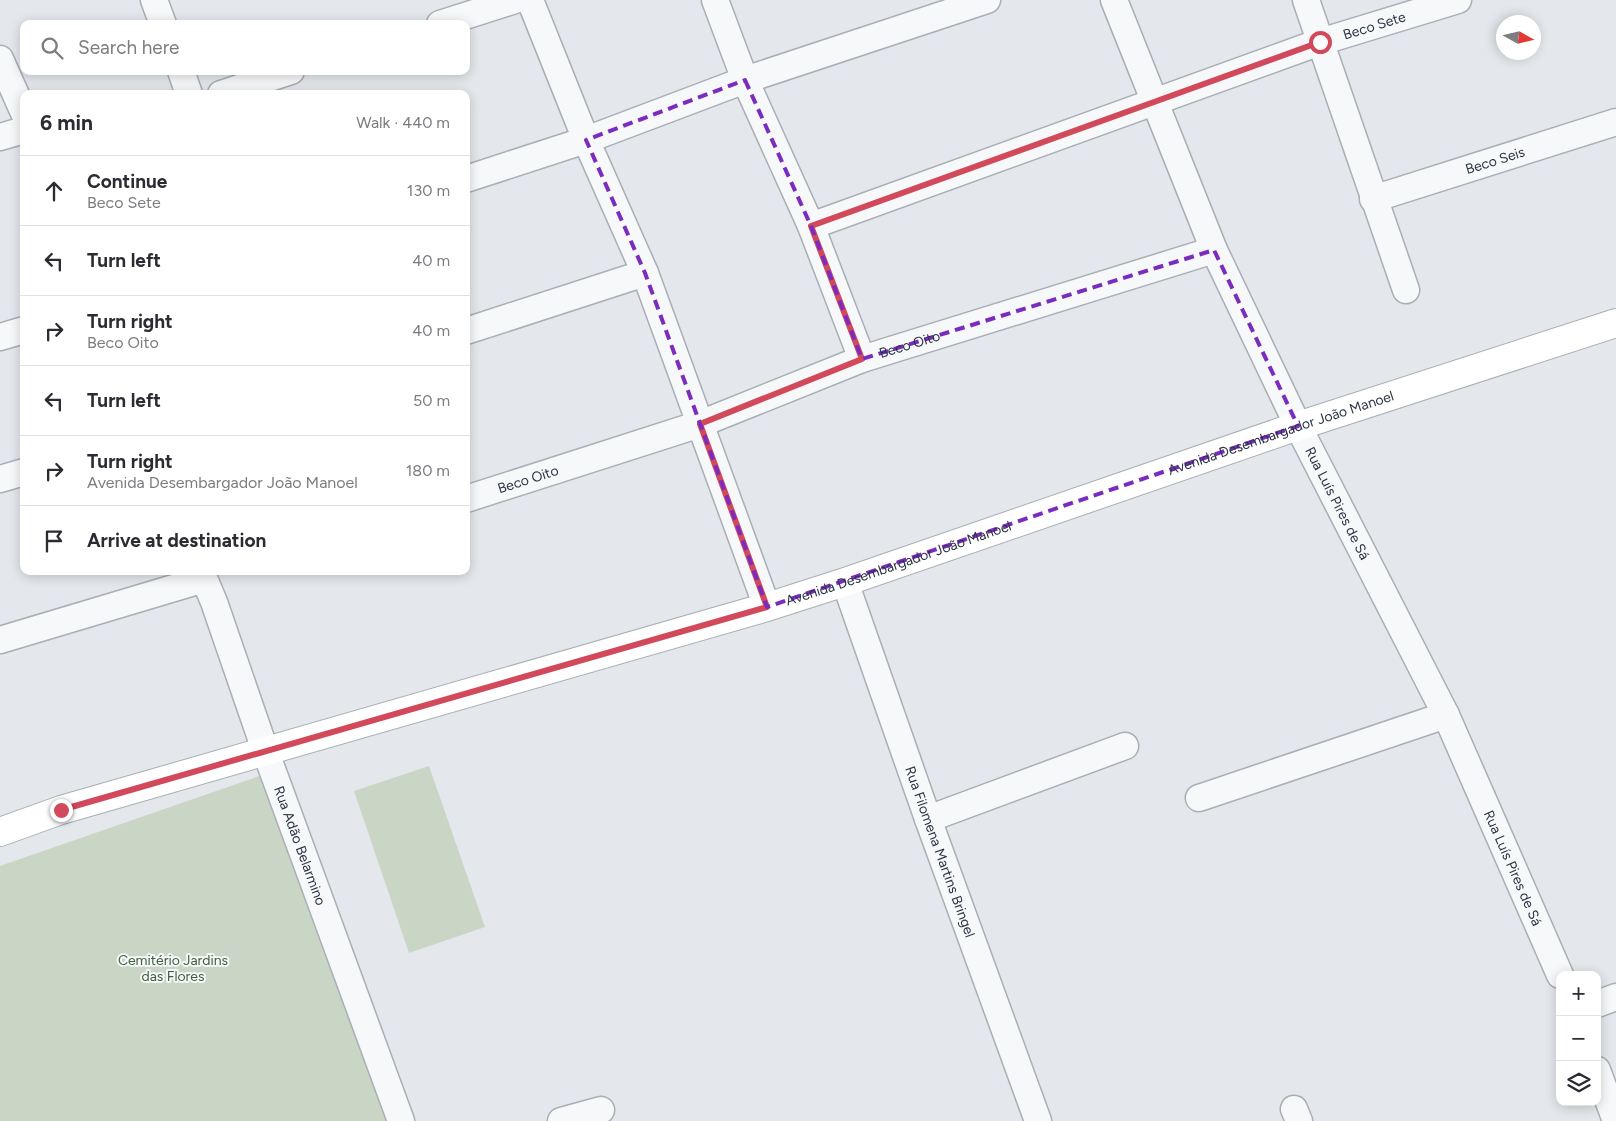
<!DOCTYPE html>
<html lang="en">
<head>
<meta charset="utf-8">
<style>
	:root { --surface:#fff; --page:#f2f2f3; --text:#2b2b33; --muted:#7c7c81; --line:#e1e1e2 }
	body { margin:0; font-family:Figtree,sans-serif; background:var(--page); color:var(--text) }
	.controls { position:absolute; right:15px; bottom:15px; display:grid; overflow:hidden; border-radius:10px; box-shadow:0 2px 12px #0003 }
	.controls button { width:45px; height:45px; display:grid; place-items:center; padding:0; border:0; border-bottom:1px solid var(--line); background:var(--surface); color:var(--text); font:25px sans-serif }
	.compass { position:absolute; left:1496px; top:15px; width:45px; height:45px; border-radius:50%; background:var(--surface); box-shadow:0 2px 12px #0003; rotate:98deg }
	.stop { position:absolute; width:15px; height:15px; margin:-11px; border:4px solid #d1495b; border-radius:50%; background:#fff }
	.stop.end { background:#d1495b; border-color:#fff; box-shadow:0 1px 5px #0008 }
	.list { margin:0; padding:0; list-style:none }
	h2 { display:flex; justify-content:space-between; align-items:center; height:65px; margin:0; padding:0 20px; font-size:21px }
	h2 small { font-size:16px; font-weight:400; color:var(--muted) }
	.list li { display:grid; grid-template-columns:32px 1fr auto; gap:15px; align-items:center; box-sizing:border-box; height:70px; padding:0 20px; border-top:1px solid var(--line) }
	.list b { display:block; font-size:19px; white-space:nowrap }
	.list p { margin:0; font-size:16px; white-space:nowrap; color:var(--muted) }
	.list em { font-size:16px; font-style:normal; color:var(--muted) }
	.icon { flex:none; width:28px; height:28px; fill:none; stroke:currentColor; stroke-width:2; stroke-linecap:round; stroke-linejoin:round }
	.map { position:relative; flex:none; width:1616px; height:1121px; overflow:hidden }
	.search { position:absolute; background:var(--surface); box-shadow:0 2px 12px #0003; left:20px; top:20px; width:450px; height:55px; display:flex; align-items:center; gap:12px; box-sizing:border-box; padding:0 18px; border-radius:10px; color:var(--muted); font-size:19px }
	.panel { position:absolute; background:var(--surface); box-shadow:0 2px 12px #0003; left:20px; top:90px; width:450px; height:485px; border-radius:10px }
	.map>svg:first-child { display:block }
	.green { fill:#c9d6c5 }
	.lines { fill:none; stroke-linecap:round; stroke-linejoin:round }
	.minor-casing { stroke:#a9aeb7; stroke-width:29 }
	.secondary-casing { stroke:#a9aeb7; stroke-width:30 }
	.minor { stroke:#f7f8fa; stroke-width:26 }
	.secondary { stroke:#fff; stroke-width:28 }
	.route { stroke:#d1495b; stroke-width:6 }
	.marked { fill:none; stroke:#7b2cbf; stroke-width:4; stroke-dasharray:10 6; stroke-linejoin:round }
	.labels { text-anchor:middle; stroke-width:4; stroke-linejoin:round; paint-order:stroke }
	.street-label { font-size:14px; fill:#2b3445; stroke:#f4f6f9 }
	.park-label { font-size:14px; fill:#3f6138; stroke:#f4f6f9 }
</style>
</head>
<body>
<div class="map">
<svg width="1616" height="1121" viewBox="0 0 1616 1121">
	<rect width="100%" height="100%" fill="#e4e7ec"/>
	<path class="green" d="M429 766 485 927 409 953 354 791Z
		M268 773 389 1121H0V866Z"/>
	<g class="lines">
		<g class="minor-casing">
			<g id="minor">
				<path d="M154 0 163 24"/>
				<path d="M530 0 586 140 645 273 767 607"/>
				<path d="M715 0 745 80 811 226 862 359"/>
				<path id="s1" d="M1114 0 1214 250 1298 426 1446 715 1560 975"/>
				<path d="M1306 0 1406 290"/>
				<path d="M440 24 515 0"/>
				<path d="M0 59 24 113"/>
				<path d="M181 71 189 94"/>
				<path d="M221 94 291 71"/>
				<path d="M0 137 24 130"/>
				<path d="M466 179 586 140 745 80 987 0"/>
				<path id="s2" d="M1373 199 1616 122"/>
				<path id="s3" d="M811 226 1320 42 1458 0"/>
				<path d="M466 331 645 273"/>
				<path d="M0 337 24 330"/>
				<path d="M0 479 24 472"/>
				<path id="s4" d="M466 499 700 424 862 359 1214 250"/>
				<path id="s5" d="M201 571 214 602 265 750 401 1121"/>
				<path id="s6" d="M845 582 928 819 1038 1121"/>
				<path d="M0 640 204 579"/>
				<path d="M1199 798 1446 715"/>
				<path d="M928 819 1125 746"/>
				<path d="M1597 1004 1616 997"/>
				<path d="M1597 1070 1616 1121"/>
				<path d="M1294 1109 1299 1121"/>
				<path d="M561 1121 601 1110"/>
			</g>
		</g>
		<g class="secondary-casing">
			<g id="secondary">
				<path id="s7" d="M0 832 61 810 767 607 845 582 1298 426 1616 323"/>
			</g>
		</g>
		<use href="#minor" class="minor"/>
		<use href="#secondary" class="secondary"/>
	</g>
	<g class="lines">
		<path class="route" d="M61 810 767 607 700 424 862 359 811 226 1320 42"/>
	</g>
	<path class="marked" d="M745 80 811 226 862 359 1214 250 1298 426 767 607 645 273 586 140Z"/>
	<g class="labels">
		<g class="street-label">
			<text dy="5" stroke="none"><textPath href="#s3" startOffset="598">Beco Sete</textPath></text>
			<text dy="5" stroke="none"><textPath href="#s2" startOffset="128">Beco Seis</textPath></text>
			<text dy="5" stroke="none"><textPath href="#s4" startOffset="470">Beco Oito</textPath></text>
			<text dy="5" stroke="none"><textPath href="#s7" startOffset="1342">Avenida Desembargador João Manoel</textPath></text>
			<text dy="5" stroke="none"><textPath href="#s4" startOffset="65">Beco Oito</textPath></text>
			<text dy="5" stroke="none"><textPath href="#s1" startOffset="551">Rua Luís Pires de Sá</textPath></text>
			<text dy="5" stroke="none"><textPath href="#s7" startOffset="938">Avenida Desembargador João Manoel</textPath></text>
			<text dy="5" stroke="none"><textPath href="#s5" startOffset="292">Rua Adão Belarmino</textPath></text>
			<text dy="5" stroke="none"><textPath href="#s6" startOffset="286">Rua Filomena Martins Bringel</textPath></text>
			<text dy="5" stroke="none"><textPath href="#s1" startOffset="956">Rua Luís Pires de Sá</textPath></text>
		</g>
		<g class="park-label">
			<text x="173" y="965">Cemitério Jardins<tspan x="173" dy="16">das Flores</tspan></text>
		</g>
	</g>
</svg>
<div class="controls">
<button>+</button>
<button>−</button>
<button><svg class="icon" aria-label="layers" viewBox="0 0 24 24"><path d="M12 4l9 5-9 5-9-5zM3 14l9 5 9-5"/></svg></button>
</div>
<svg class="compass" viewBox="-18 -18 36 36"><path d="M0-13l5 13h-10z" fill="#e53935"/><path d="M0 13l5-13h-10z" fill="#7c7c81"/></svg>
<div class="stop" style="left:1320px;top:42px"></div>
<div class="stop end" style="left:61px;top:810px"></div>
<div class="search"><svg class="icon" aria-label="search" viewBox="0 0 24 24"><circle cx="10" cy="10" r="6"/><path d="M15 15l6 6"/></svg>Search here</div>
<section class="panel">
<h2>6 min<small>Walk · 440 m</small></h2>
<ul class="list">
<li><svg class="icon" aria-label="ahead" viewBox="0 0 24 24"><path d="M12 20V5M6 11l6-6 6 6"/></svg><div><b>Continue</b><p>Beco Sete</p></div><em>130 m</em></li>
<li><svg class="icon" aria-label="left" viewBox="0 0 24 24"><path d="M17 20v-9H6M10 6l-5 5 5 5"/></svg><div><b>Turn left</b></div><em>40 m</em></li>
<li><svg class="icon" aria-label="right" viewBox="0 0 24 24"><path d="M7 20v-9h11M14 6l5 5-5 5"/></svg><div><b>Turn right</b><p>Beco Oito</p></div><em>40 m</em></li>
<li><svg class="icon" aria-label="left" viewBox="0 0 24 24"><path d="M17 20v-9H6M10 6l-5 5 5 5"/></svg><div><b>Turn left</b></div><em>50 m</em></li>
<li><svg class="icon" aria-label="right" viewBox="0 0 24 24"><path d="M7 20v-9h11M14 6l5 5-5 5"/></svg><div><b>Turn right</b><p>Avenida Desembargador João Manoel</p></div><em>180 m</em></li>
<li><svg class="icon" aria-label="arrive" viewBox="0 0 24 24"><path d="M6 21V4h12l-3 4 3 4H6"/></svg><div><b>Arrive at destination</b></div></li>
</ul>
</section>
</div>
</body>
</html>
